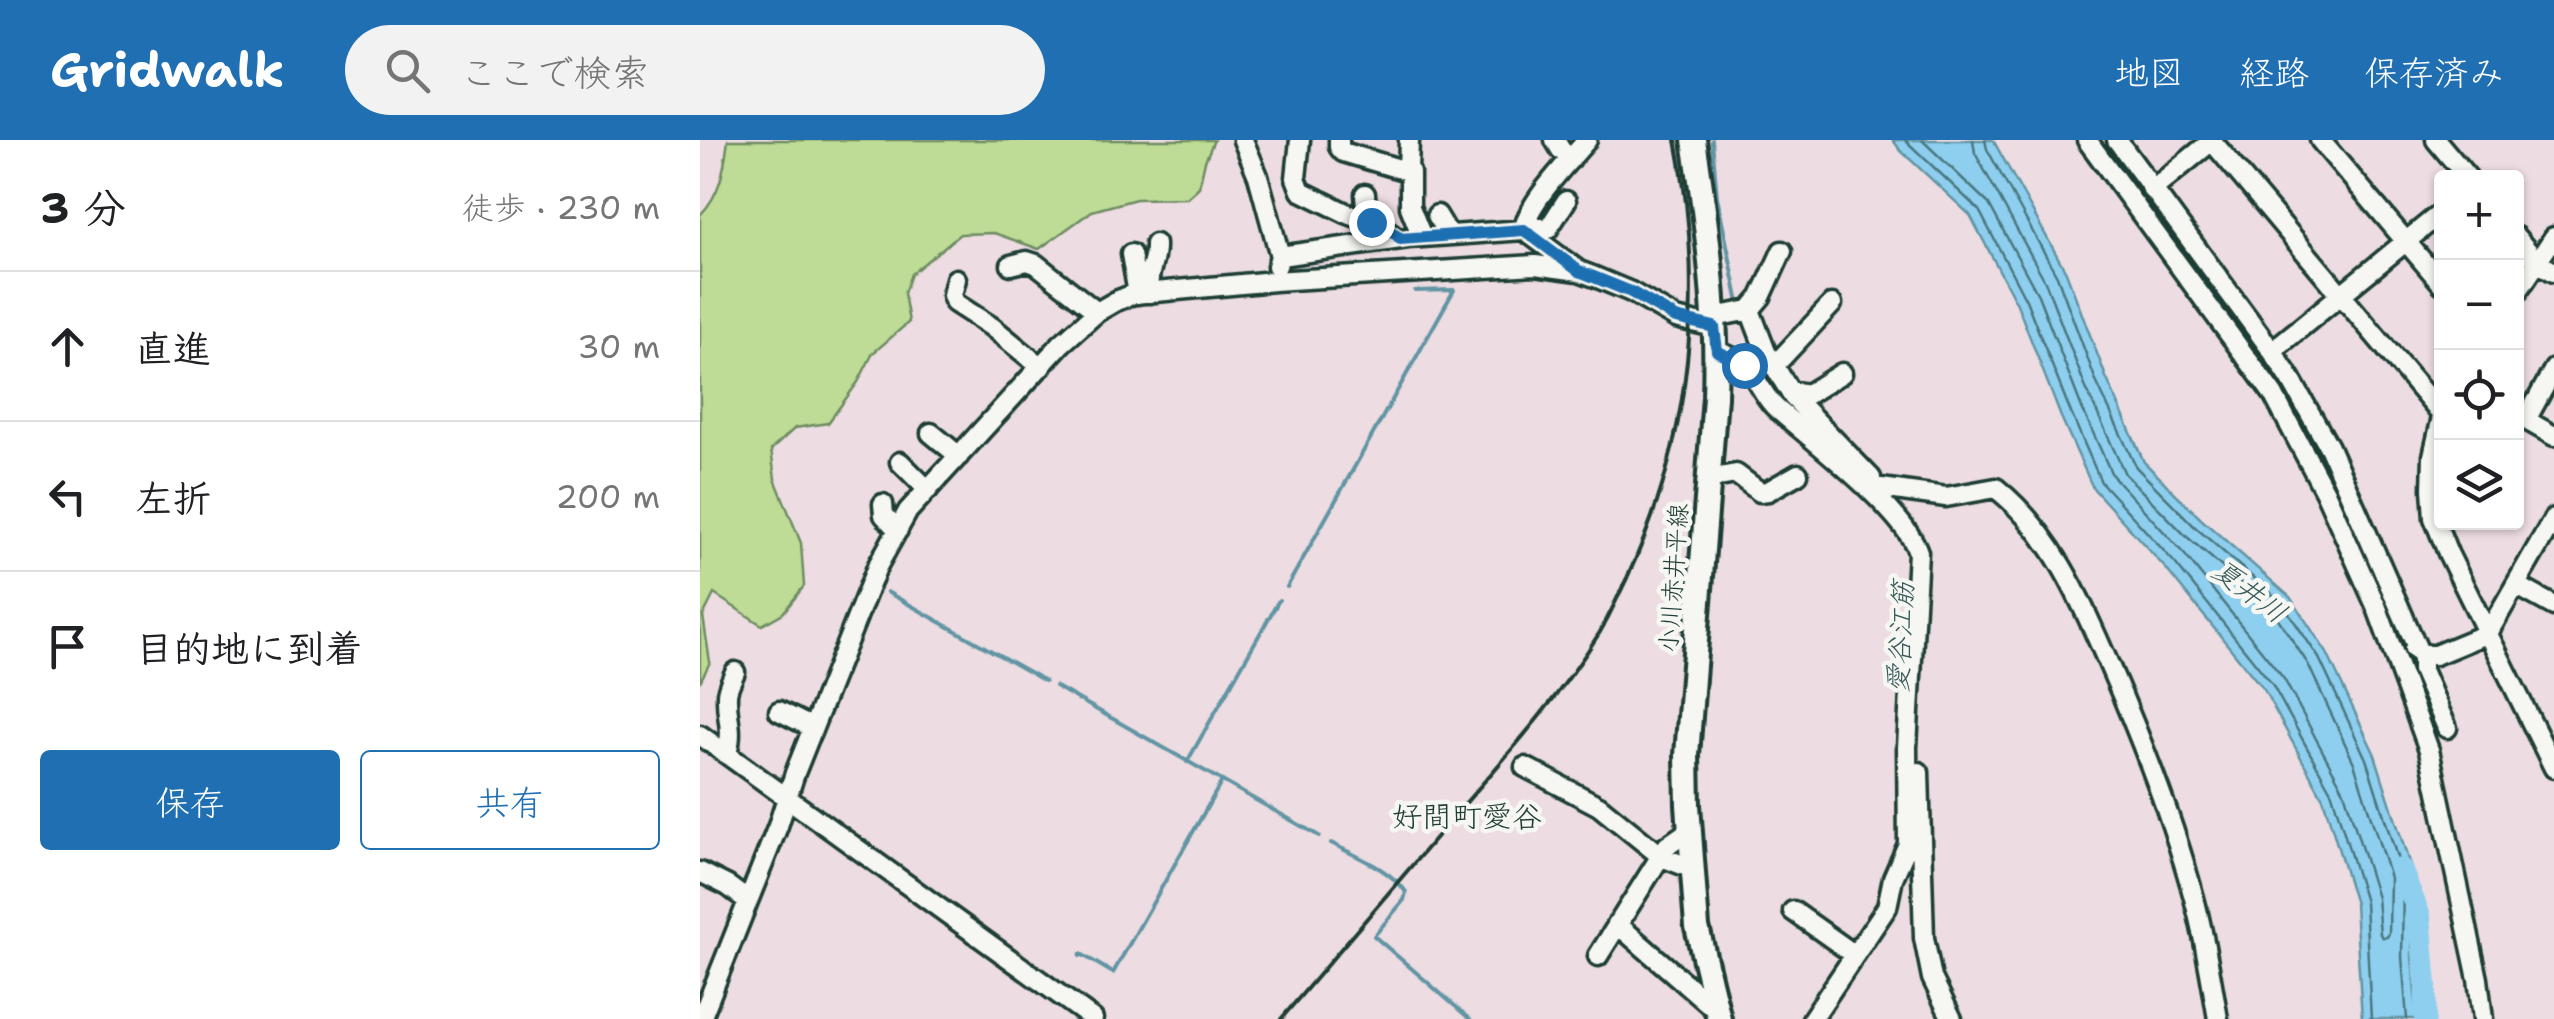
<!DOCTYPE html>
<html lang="ja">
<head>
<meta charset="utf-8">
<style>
	:root { --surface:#fff; --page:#f2f2f2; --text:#202124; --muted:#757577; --line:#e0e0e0; --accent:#1f6fb2 }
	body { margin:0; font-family:"Shantell Sans","Klee One",sans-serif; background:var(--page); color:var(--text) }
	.controls { position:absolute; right:30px; top:30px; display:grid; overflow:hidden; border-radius:10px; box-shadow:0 2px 8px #0004 }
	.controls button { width:90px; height:90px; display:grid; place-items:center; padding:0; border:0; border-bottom:2px solid var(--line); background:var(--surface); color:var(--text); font:50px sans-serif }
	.stop { position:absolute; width:30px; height:30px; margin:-22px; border:8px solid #1f6fb2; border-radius:50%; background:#fff }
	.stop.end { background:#1f6fb2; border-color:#fff; box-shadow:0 2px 10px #0008 }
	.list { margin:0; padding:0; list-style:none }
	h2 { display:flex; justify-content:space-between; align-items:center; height:130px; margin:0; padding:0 40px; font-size:42px }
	h2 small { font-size:32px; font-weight:400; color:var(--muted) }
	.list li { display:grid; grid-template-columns:65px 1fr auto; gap:30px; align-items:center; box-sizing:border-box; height:150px; padding:0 40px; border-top:2px solid var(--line) }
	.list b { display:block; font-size:38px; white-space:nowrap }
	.list em { font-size:32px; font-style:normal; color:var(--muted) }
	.actions { display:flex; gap:20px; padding:30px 40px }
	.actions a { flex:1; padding:22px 0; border:2px solid var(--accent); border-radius:10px; text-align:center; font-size:35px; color:var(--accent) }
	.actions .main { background:var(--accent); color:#fff }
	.icon { flex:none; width:55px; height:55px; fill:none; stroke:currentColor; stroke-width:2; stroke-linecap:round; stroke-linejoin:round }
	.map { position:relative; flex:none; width:1854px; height:879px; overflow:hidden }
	header { display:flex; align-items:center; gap:60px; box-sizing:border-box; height:140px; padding:0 50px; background:var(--accent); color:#fff }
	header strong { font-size:48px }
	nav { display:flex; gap:55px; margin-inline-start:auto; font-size:35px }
	.search { width:700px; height:90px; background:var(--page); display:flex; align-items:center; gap:25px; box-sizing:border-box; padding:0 35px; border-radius:55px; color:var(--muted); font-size:38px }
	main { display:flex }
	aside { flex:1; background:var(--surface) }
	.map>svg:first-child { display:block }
	.green { fill:#bedc95; stroke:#6e8c64; stroke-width:2.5 }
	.water { fill:#8ecfef; stroke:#6295a4; stroke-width:2.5 }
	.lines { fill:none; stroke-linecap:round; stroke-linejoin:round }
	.shore { stroke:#4b777f; stroke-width:2.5 }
	.stream { stroke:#6295a4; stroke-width:4 }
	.river { stroke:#8ecfef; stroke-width:22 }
	.minor-casing { stroke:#1f3d34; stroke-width:25 }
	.major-casing { stroke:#1f3d34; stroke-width:30 }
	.minor { stroke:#f6f6f2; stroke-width:18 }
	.major { stroke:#f6f6f2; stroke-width:22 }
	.rail { stroke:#1f3d34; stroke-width:4 }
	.route { stroke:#1f6fb2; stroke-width:12 }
	.labels { text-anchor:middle; stroke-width:9; stroke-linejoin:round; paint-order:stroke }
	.street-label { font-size:25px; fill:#1f3d34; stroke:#f6f6f2 }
	.water-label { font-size:28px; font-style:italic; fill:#355a59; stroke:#f6f6f2 }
	.quarter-label { font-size:30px; fill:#1f3d34; stroke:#f6f6f2 }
</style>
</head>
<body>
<header>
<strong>Gridwalk</strong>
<div class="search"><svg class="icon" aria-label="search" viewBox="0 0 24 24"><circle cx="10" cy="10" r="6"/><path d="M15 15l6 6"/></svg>ここで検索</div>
<nav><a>地図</a><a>経路</a><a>保存済み</a></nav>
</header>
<main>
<aside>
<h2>3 分<small>徒歩 · 230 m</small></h2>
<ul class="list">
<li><svg class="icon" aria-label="ahead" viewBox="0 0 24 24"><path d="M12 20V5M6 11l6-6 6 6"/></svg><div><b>直進</b></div><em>30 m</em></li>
<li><svg class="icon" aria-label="left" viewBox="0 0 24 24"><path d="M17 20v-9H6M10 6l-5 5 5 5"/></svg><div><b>左折</b></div><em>200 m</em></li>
<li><svg class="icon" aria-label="arrive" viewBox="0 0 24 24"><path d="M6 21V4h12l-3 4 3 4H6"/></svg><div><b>目的地に到着</b></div></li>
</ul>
<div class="actions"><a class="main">保存</a><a>共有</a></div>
</aside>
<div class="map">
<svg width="1854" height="879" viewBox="0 0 1854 879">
	<rect width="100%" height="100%" fill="#eddce1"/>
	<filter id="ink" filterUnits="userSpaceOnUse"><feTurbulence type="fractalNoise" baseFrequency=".01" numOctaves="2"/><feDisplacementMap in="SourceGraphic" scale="20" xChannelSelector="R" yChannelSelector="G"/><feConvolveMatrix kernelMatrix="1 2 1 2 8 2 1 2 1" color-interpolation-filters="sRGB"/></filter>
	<g filter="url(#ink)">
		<path class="green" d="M28 0H514L505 21 499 47 487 58 436 59 392 71 339 109 294 93 260 94 211 134 204 153 209 182 173 213 158 242 128 283 95 288 71 310 75 339 101 403 104 446 83 473 62 485 14 454 3 476 10 522 0 542V75C21 54 24 29 28 0Z"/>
		<path class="water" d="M1193 0H1293L1366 132 1406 237 1444 322 1501 379 1590 457 1627 513 1675 615 1713 735 1712 817 1717 879H1662L1655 764 1623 658 1564 550 1467 430 1393 348 1361 277 1317 164 1270 75 1200 10Z"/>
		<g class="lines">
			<path class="shore" d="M1205 0 1279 70 1326 160 1371 273 1401 342 1475 423 1572 544 1632 653 1665 762 1671 879
				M1222 0 1289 64 1338 155 1382 268 1412 335 1485 415 1584 539 1644 651 1677 758 1680 794 1682 797H1687L1689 793 1690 738 1654 623 1608 524 1573 471 1486 396 1425 334 1385 246 1345 141 1275 13 1273 0
				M1285 0 1287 9 1357 136 1396 241 1436 327 1495 387 1582 463 1619 518 1666 619 1703 736 1702 817 1707 879"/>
			<path class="stream" d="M1012 0 1017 57 1040 168
				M1043 177 1056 210
				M587 447 754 150 715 151
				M187 452 345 541
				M355 546 619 696
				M487 622 579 460
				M631 703C655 716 690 729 706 752L704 760 674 796 770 879
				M380 816 381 814 413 833 522 641"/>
			<path class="river" d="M1701 729 1720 776 1726 846 1725 879"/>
			<g class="minor-casing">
				<path id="minor" d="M543 0 558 36 580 116 577 126
					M600 0 596 38 601 51 646 73 681 86 700 99
					M639 0V7L643 12 710 32V67L722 97
					M855 0 861 10 871 19
					M1387 0 1573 254 1625 352 1677 468 1729 610 1778 839 1783 879
					M1417 0 1572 211 1590 238 1629 307 1722 519V530L1747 588
					M1511 0 1742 275
					M1620 0 1742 144
					M1736 0 1768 38
					M708 31 709 0
					M1452 50 1513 0
					M665 54 667 80
					M737 75 749 95
					M825 84 848 89 866 61
					M824 90C826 64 870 20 887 0
					M1816 97 1837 122 1854 132
					M431 114 438 154
					M580 116 708 98 824 90 879 131
					M311 125 327 121 336 124 397 172
					M256 139 252 155 255 163 292 187 341 227
					M450 153C445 133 456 125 455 104
					M1816 154 1854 97
					M1050 170 1066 212 1093 257 1171 338
					M1014 177 1050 170 1061 157 1082 111
					M1017 211C1026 215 1036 218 1044 225 1058 237 1063 257 1077 269 1111 299 1205 371 1218 412L1207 607 1208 704 1193 738 1187 767 1112 879
					M1572 211 1742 72
					M1074 226 1132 164
					M1090 251 1108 254 1142 233
					M1817 275 1854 296
					M1742 277 1733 316 1732 349 1734 378 1748 413 1854 628
					M1826 280 1854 229
					M231 293 259 316
					M200 322 228 350
					M1008 339 1036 334 1060 352 1068 351 1098 334
					M1181 348 1246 357 1296 348C1354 395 1381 461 1410 527 1443 603 1473 679 1494 758 1505 798 1511 839 1518 879
					M183 364 184 375 198 390
					M1816 445 1854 466
					M1714 509 1728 515H1735L1788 493 1854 378
					M79 571 113 588
					M0 595 393 879
					M27 614C34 587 26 579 27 555 27 548 32 539 35 532
					M825 627 899 666 962 717 993 729
					M1219 632 1224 798 1232 838 1252 879
					M0 732 28 746 48 761
					M1093 771 1155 815
					M917 784 1017 871
					M898 816 967 706 990 690
					M1 879 78 686 95 633 177 427 208 371 361 204 397 172 416 161 434 154 574 141 835 125 879 131 895 137 931 152 976 178 1014 187"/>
			</g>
			<g class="major-casing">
				<path id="major" d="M994 0C1007 84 1018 171 1015 257L987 615 988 665 997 787 1019 879"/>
			</g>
			<use href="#minor" class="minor"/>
			<use href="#major" class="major"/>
			<path class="rail" d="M581 879C637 813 693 748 749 682 802 621 857 561 900 492 910 475 918 456 927 438 991 301 1006 148 976 0"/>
		</g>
	</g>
	<g class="lines" filter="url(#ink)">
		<path class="route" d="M671 82 697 95 700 99 824 90 879 131 931 152 976 178 1014 187 1017 211 1044 225"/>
	</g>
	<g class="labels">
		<g class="street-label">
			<text transform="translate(973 438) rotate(-86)" y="9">小川赤井平線</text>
		</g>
		<g class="water-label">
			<text transform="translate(1550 451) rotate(37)" y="10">夏井川</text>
			<text transform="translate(1200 497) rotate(-87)" y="10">愛谷江筋</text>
		</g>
		<g class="quarter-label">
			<text x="767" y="687">好間町愛谷</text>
		</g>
	</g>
</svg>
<div class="controls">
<button>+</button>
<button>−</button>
<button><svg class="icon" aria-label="locate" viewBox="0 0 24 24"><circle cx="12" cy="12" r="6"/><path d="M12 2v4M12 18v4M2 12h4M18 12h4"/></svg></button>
<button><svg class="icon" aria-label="layers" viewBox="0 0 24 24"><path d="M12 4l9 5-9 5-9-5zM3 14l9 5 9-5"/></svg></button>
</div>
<div class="stop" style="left:1044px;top:225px"></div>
<div class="stop end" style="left:671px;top:82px"></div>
</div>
</main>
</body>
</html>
